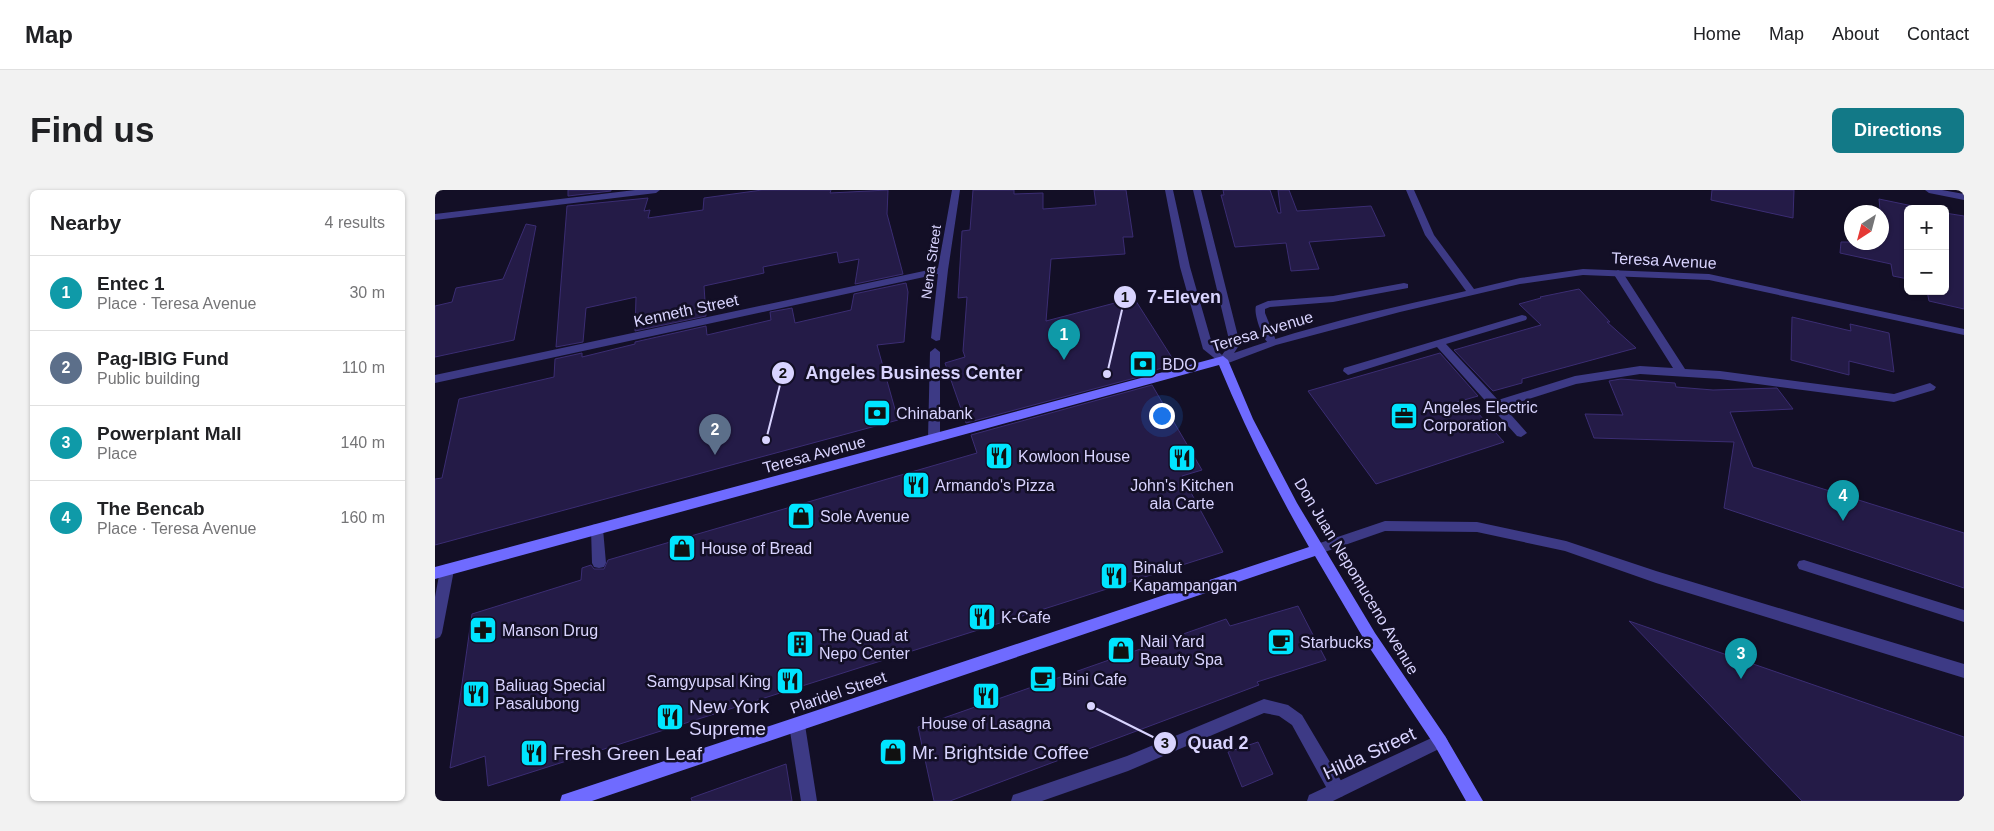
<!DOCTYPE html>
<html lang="en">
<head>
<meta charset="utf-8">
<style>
	:root { --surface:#fff; --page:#f2f2f2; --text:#202124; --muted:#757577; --line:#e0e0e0; --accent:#127987 }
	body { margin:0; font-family:Arial,sans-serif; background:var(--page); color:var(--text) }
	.controls { position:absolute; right:15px; top:15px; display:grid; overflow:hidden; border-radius:8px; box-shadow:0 1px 4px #0004 }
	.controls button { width:45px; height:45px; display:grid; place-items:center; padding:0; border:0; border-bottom:1px solid var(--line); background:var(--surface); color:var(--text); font:25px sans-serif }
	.compass { position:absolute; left:1409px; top:15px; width:45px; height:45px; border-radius:50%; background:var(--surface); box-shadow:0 1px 4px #0004; rotate:216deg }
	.you { position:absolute; left:726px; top:225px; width:18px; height:18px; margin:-12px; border:4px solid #fff; border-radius:50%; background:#1a73e8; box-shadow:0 0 0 8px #1a73e833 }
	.badge { display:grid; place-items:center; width:32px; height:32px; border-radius:50%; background:var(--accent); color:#fff; font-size:16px; font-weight:700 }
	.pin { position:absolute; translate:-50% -41px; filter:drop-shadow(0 1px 2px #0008) }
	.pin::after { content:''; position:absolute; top:26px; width:18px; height:15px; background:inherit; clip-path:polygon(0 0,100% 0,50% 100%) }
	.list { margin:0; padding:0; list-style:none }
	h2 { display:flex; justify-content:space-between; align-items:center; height:65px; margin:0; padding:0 20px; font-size:21px }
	h2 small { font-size:16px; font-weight:400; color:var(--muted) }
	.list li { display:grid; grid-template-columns:32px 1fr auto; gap:15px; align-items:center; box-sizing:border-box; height:75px; padding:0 20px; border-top:1px solid var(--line) }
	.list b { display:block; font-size:19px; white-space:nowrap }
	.list p { margin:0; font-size:16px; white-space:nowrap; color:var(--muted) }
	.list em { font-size:16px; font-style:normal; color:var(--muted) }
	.map { position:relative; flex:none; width:1529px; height:611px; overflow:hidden; border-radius:8px }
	header { display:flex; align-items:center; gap:30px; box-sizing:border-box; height:70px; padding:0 25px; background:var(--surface); border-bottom:1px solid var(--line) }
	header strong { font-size:24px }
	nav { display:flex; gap:28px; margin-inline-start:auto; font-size:18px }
	.intro { display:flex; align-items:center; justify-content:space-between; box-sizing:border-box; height:120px; padding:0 30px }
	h1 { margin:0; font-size:35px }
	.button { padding:12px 22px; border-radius:8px; background:var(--accent); color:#fff; font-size:18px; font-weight:700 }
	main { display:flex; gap:30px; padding:0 30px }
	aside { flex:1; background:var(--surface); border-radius:8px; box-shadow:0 1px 4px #0004 }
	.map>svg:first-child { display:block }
	.building { fill:#241b47; stroke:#3b2d73 }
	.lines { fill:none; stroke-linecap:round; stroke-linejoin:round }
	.lane { fill:#3d3a85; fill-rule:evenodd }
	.street { fill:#3d3a85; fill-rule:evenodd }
	.secondary { fill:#6f6bff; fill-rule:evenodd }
	.labels { text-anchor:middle; stroke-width:5; stroke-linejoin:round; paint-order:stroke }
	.far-street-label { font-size:14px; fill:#d9d4ff; stroke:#130f26 }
	.street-label { font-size:16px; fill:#d9d4ff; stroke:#130f26 }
	.poi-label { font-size:16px; fill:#d9d4ff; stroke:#130f26; text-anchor:start }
	.near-poi-label { font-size:19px; fill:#d9d4ff; stroke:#130f26; text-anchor:start }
	.near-street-label { font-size:19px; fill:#d9d4ff; stroke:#130f26 }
	.leader { fill:none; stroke:#d9d4ff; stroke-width:2 }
	.callout-dot { fill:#d9d4ff; stroke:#130f26; stroke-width:2 }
	.mark-label { font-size:15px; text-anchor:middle; font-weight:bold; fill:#111 }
	.callout-label { font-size:18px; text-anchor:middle; font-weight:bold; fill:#d9d4ff; stroke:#130f26; stroke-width:5; stroke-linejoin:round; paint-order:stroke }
</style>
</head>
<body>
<header>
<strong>Map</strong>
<nav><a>Home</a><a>Map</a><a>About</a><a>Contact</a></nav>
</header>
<div class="intro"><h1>Find us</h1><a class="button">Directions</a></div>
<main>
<aside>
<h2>Nearby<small>4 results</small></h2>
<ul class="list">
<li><span class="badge" style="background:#0f9aa8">1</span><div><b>Entec 1</b><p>Place · Teresa Avenue</p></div><em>30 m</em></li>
<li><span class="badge" style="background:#5c6f8a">2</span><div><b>Pag-IBIG Fund</b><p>Public building</p></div><em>110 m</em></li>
<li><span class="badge" style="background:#0f9aa8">3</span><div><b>Powerplant Mall</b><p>Place</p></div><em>140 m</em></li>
<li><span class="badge" style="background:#0f9aa8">4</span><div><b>The Bencab</b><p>Place · Teresa Avenue</p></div><em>160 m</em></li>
</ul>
</aside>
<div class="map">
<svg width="1529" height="611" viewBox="0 0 1529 611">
	<rect width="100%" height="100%" fill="#130f26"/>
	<path class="building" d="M133 0H176V1L133 6Z
		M327 0H396L395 3 453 0 452 24 468 84 420 94 424 69 404 73 402 62 328 77 329 83 269 96 271 126 200 141 201 107 151 118 148 152 121 157 132 16 213 8 209 21 215 20 213 28 268 20 269 8Z
		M538 0H579V4L608 3V19L661 15 659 0H691L698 47H688L690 64 616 69 611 131 699 108 741 174 710 183 711 185 531 233 510 173 530 167 528 161 532 107 523 108 527 41 535 40Z
		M788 0H835L843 23H846L843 0H854L862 21 936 16 950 46 874 52 884 79 856 81 851 53 800 57 786 5H789Z
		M1277 0H1359L1358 28 1276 10Z
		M1444 9 1492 19H1473V89L1458 86 1456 74 1405 63 1406 52H1448Z
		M1510 23 1529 26V119L1494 111 1492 101H1510Z
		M91 34 101 36 79 150 0 167V116L17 112 21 98 68 89Z
		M471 93 473 102 469 152 442 155 463 230 0 355V289L7 288 24 209 119 187 120 169 147 163V167L200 154V152L271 136 272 145 336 130 335 122 357 118 360 133 416 120 419 104Z
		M1144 99 1175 132H1172L1201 158 1087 189V193L1058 201 1019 160 1106 135 1084 114 1106 108 1105 107Z
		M1357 127 1416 141 1415 134 1454 143 1459 182 1414 171V185L1356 170Z
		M1005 163 1043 206 991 221 1042 222 1069 252 941 294 873 201Z
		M1186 189 1240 193 1241 197 1278 200 1342 198 1358 219 1295 222 1318 277 1529 343V398L1289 318 1299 252 1159 248 1150 224 1188 225 1174 191Z
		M717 195 767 280 747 286 788 362 53 596 50 566 15 578 37 424 146 390 147 378 156 375 159 379H169L173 370 542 263 536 245Z
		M863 416 891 470 822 492 824 495 515 611H499L483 537 791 429 795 436Z
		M1194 431 1529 547V611H1367Z
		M823 552 838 584 807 597 793 562Z
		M351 574 357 611H257L256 608Z"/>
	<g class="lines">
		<path class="lane" d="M1183 80 1188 83 1250 179 1285 181 1459 204 1495 193 1501 197 1499 200 1459 212 1285 189 1205 184 1141 194 1069 217 1092 243 1086 247 1082 246 1002 157 913 185 908 181 909 178 1087 125 1091 126 1092 128 1091 130 1011 154 1063 210 1140 186 1205 176 1238 178 1178 83Z
			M969 93 973 94V98L898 112 835 117 830 119V123L842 153 837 156C829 154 818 124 821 116L833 111 898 106Z
			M500 158 505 162V248L499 252 493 248 495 162Z
			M950 331 1042 332 1131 351 1221 381 1529 474V488L1221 393 1130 361 1042 342 950 341 884 364 879 363 877 359 879 355Z
			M162 334 167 335 168 339 171 373 169 377 164 378 159 377 157 373 156 339 157 335Z
			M1369 370 1529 420V432L1364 379 1362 375 1364 371Z
			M829 509 853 515 867 525 908 594 910 600 908 606 902 608 896 606 857 535 844 526 829 523 693 581 607 611H576L578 605 584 603 692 566Z
			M362 528 367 530 370 535 382 611H366L354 535 357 530Z"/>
		<path class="street" d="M200 0H225L221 3 0 30V24Z
			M517 0H525L513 80 505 150 501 151 496 148 503 84 0 193V185L503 78Z
			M730 0H738L755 77 778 157 787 165 795 154 758 0H766L805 154 799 163C874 136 953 118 1031 101L990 45 971 0H979L999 45 1039 99 1085 88 1148 79 1274 84 1529 139V145L1274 90 1148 85 1085 94 965 122 841 155 788 175 768 159 745 77Z
			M1490 0H1507L1529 4V10L1494 3Z
			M12 374 17 376 19 380 7 443 5 447 0 449V407L5 380 7 376Z
			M1005 544 1010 546 1013 551 1010 556 898 611H872L874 605Z"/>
		<path class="secondary" d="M788 166 793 170 818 229 862 313 940 443 1010 546 1048 611H1031L1000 556 930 451 880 366 157 611H125L127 605 133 603 874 357C840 298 810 238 784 175L0 389V377Z"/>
	</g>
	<defs>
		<g id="bank-square" transform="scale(1.4375)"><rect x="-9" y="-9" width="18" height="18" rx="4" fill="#00e5ff" stroke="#130f26"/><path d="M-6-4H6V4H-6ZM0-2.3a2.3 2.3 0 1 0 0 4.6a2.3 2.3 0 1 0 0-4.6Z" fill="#111"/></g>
		<g id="office-square" transform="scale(1.4375)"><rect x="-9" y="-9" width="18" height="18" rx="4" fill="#00e5ff" stroke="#130f26"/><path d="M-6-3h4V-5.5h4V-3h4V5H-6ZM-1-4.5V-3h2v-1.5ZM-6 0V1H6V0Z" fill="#111"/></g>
		<g id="restaurant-square" transform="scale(1.4375)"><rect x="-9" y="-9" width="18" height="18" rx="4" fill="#00e5ff" stroke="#130f26"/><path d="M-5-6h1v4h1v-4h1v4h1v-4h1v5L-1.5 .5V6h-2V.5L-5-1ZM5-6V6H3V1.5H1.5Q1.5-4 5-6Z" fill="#111"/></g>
		<g id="shop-square" transform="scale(1.4375)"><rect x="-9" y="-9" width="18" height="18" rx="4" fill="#00e5ff" stroke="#130f26"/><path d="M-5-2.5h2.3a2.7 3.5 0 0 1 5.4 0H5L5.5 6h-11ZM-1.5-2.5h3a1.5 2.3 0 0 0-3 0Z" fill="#111"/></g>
		<g id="pharmacy-square" transform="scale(1.4375)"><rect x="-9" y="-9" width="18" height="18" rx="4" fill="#00e5ff" stroke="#130f26"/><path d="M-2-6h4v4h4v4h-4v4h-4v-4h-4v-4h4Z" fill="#111"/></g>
		<g id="cafe-square" transform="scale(1.4375)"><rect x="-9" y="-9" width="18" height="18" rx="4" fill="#00e5ff" stroke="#130f26"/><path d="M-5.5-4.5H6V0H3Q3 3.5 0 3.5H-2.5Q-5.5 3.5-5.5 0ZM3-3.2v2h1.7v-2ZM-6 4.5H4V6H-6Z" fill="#111"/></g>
		<g id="building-square" transform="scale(1.4375)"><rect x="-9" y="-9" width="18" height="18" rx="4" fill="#00e5ff" stroke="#130f26"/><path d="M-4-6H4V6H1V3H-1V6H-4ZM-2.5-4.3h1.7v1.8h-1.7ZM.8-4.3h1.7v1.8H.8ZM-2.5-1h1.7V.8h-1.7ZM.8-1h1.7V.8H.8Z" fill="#111"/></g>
	</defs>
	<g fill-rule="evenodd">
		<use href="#bank-square" x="708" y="174"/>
		<use href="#bank-square" x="442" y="223"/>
		<use href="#office-square" x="969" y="226"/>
		<use href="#restaurant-square" x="564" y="266"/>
		<use href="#restaurant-square" x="747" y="268"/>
		<use href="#restaurant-square" x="481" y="295"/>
		<use href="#shop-square" x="366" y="326"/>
		<use href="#shop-square" x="247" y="358"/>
		<use href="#restaurant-square" x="679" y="386"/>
		<use href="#restaurant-square" x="547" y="427"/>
		<use href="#pharmacy-square" x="48" y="440"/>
		<use href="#cafe-square" x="846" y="452"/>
		<use href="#building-square" x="365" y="454"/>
		<use href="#shop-square" x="686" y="460"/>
		<use href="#cafe-square" x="608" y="489"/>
		<use href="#restaurant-square" x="355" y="491"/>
		<use href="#restaurant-square" x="41" y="504"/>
		<use href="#restaurant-square" x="551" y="506"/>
		<use href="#restaurant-square" x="235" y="527"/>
		<use href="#shop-square" x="458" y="562"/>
		<use href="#restaurant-square" x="99" y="563"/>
	</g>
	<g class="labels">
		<g class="far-street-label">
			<text transform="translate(496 72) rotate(-82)" y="5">Nena Street</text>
		</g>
		<g class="street-label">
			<text transform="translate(1229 70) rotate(3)" y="6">Teresa Avenue</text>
			<text transform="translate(251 120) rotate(-12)" y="6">Kenneth Street</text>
			<text transform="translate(827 141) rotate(-17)" y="6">Teresa Avenue</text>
			<text transform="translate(379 264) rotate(-15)" y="6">Teresa Avenue</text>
			<text transform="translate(922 386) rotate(59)" y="6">Don Juan Nepomuceno Avenue</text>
			<text transform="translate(403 502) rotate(-19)" y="6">Plaridel Street</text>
		</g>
		<g class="poi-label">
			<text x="727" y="180">BDO</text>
			<text x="988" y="223">Angeles Electric<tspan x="988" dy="18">Corporation</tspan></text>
			<text x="461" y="229">Chinabank</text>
			<text x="583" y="272">Kowloon House</text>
			<text x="500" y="301">Armando's Pizza</text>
			<text x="747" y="301" text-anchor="middle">John's Kitchen<tspan x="747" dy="18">ala Carte</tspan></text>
			<text x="385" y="332">Sole Avenue</text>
			<text x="266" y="364">House of Bread</text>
			<text x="698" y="383">Binalut<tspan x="698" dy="18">Kapampangan</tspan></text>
			<text x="566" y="433">K-Cafe</text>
			<text x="67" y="446">Manson Drug</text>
			<text x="384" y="451">The Quad at<tspan x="384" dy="18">Nepo Center</tspan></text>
			<text x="705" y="457">Nail Yard<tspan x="705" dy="18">Beauty Spa</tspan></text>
			<text x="865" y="458">Starbucks</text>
			<text x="627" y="495">Bini Cafe</text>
			<text x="336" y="497" text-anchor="end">Samgyupsal King</text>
			<text x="60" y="501">Baliuag Special<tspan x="60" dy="18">Pasalubong</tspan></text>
			<text x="551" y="539" text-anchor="middle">House of Lasagna</text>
		</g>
		<g class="near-poi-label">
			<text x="254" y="523">New York<tspan x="254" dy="22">Supreme</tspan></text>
			<text x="477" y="569">Mr. Brightside Coffee</text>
			<text x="118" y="570">Fresh Green Leaf</text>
		</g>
		<g class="near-street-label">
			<text transform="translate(934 563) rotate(-25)" y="7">Hilda Street</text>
		</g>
	</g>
	<path class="leader" d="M672 184L690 107M331 250L348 183M656 516L730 553"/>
	<g class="callout-dot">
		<circle cx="672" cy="184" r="5"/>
		<circle cx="331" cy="250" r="5"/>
		<circle cx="656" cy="516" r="5"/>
		<circle cx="690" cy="107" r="12"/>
		<circle cx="348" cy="183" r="12"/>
		<circle cx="730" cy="553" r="12"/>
	</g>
	<g class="mark-label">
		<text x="690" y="112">1</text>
		<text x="348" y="188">2</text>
		<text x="730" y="558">3</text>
	</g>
	<g class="callout-label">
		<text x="749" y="113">7-Eleven</text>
		<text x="479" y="189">Angeles Business Center</text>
		<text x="783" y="559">Quad 2</text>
	</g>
</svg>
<div class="controls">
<button>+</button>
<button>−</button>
</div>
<svg class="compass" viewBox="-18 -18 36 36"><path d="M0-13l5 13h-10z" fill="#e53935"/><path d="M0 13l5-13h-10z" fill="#757577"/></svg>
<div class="you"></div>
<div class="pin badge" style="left:629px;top:170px;background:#0f9aa8">1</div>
<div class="pin badge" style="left:280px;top:265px;background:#5c6f8a">2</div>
<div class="pin badge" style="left:1306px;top:489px;background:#0f9aa8">3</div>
<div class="pin badge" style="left:1408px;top:331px;background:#0f9aa8">4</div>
</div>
</main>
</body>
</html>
